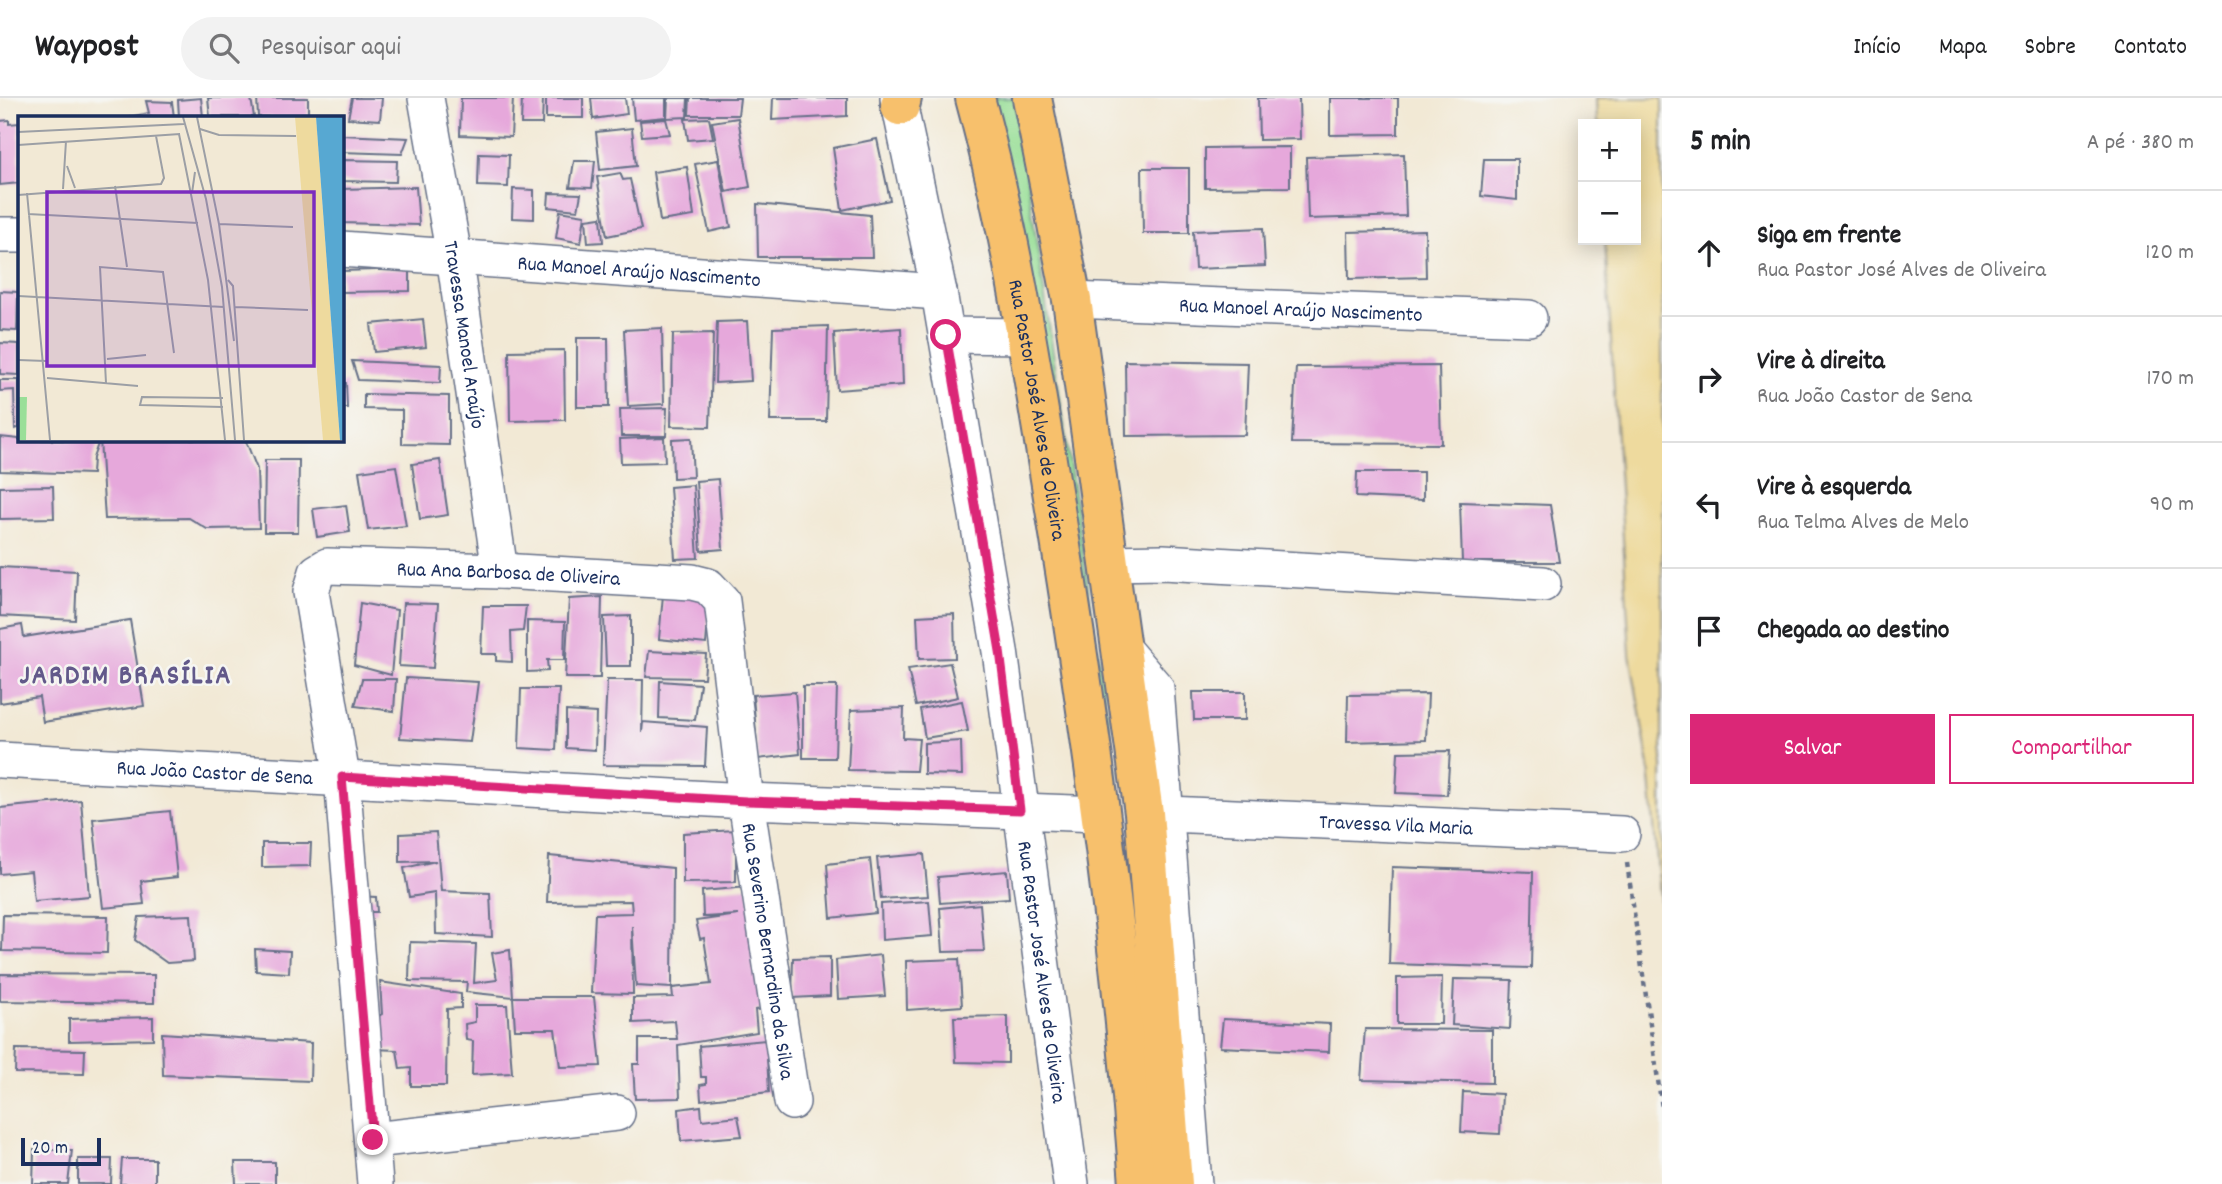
<!DOCTYPE html>
<html lang="pt">
<head>
<meta charset="utf-8">
<style>
	:root { --surface:#fff; --page:#f2f2f2; --text:#202124; --muted:#757577; --line:#e0e0e0; --accent:#db2777 }
	body { margin:0; font-family:Dekko,sans-serif; background:var(--page); color:var(--text) }
	.controls { position:absolute; right:21px; top:21px; display:grid; overflow:hidden; border-radius:0px; box-shadow:0 4px 18px #0003 }
	.controls button { width:63px; height:63px; display:grid; place-items:center; padding:0; border:0; border-bottom:2px solid var(--line); background:var(--surface); color:var(--text); font:35px sans-serif }
	.scale { position:absolute; left:21px; bottom:18px; width:80px; box-sizing:border-box; padding-left:7px; border:4px solid #1b2f5e; border-top:0; font-size:19px; line-height:24px; white-space:nowrap; color:#1b2f5e; -webkit-text-stroke:5px #f6f6f2; paint-order:stroke }
	.stop { position:absolute; width:21px; height:21px; margin:-16px; border:5px solid #db2777; border-radius:50%; background:#fff }
	.stop.end { background:#db2777; border-color:#fff; box-shadow:0 2px 7px #0008 }
	.list { margin:0; padding:0; list-style:none }
	h2 { display:flex; justify-content:space-between; align-items:center; height:91px; margin:0; padding:0 28px; font-size:30px }
	h2 small { font-size:23px; font-weight:400; color:var(--muted) }
	.list li { display:grid; grid-template-columns:46px 1fr auto; gap:21px; align-items:center; box-sizing:border-box; height:126px; padding:0 28px; border-top:2px solid var(--line) }
	.list b { display:block; font-size:26px; white-space:nowrap }
	.list p { margin:0; font-size:23px; white-space:nowrap; color:var(--muted) }
	.list em { font-size:23px; font-style:normal; color:var(--muted) }
	.actions { display:flex; gap:14px; padding:21px 28px }
	.actions a { flex:1; padding:16px 0; border:2px solid var(--accent); border-radius:0px; text-align:center; font-size:24px; color:var(--accent) }
	.actions .main { background:var(--accent); color:#fff }
	.icon { flex:none; width:38px; height:38px; fill:none; stroke:currentColor; stroke-width:2; stroke-linecap:round; stroke-linejoin:round }
	.map { position:relative; flex:none; width:1662px; height:1086px; overflow:hidden }
	header { display:flex; align-items:center; gap:42px; box-sizing:border-box; height:98px; padding:0 35px; background:var(--surface); border-bottom:2px solid var(--line) }
	header strong { font-size:33px }
	nav { display:flex; gap:38px; margin-inline-start:auto; font-size:24px }
	.search { width:490px; height:63px; background:var(--page); display:flex; align-items:center; gap:18px; box-sizing:border-box; padding:0 24px; border-radius:38px; color:var(--muted); font-size:26px }
	main { display:flex }
	aside { flex:1; background:var(--surface) }
	.map>svg:first-child { display:block }
	.green { fill:#9adf98; stroke:#5a877b; stroke-width:2 }
	.sand { fill:#eeda9e; stroke:#84847e; stroke-width:2 }
	.building { fill:#e6a8db }
	.lines { fill:none; stroke-linecap:round; stroke-linejoin:round }
	.minor-casing { stroke:#667088; stroke-width:38 }
	.highway-casing { stroke:#667088; stroke-width:42 }
	.path { stroke:#667088; stroke-width:4.5; stroke-dasharray:5 5; stroke-linecap:butt }
	.minor { stroke:#fff; stroke-width:35 }
	.highway { stroke:#f7c06c; stroke-width:38 }
	.route { stroke:#db2777; stroke-width:9 }
	.labels { text-anchor:middle; stroke-width:5; stroke-linejoin:round; paint-order:stroke }
	.street-label { font-size:21px; fill:#1b2f5e; stroke:#f6f6f2 }
	.district-label { font-size:28px; font-weight:bold; letter-spacing:2px; fill:#62598a; stroke:#f6f6f2 }
	.inset-road { fill:none; stroke:#9c9fa5; stroke-width:2 }
	.view { fill:#7b2cbf; fill-opacity:0.15; stroke:#7b2cbf; stroke-width:3.5 }
	.inset-edge { fill:none; stroke:#1b2f5e; stroke-width:3.5 }
</style>
</head>
<body>
<header>
<strong>Waypost</strong>
<div class="search"><svg class="icon" aria-label="search" viewBox="0 0 24 24"><circle cx="10" cy="10" r="6"/><path d="M15 15l6 6"/></svg>Pesquisar aqui</div>
<nav><a>Início</a><a>Mapa</a><a>Sobre</a><a>Contato</a></nav>
</header>
<main>
<div class="map">
<svg width="1662" height="1086" viewBox="0 0 1662 1086">
	<rect width="100%" height="100%" fill="#f6f6f2"/>
	<filter id="ink" filterUnits="userSpaceOnUse"><feTurbulence type="fractalNoise" baseFrequency=".0143" numOctaves="2"/><feDisplacementMap in="SourceGraphic" scale="14" xChannelSelector="R" yChannelSelector="G"/><feConvolveMatrix kernelMatrix="1 2 1 2 8 2 1 2 1" color-interpolation-filters="sRGB"/></filter>
	<filter id="wash" filterUnits="userSpaceOnUse"><feTurbulence type="fractalNoise" baseFrequency=".00686" numOctaves="4" result="noise"/><feDisplacementMap in="SourceGraphic" scale="28" xChannelSelector="R" yChannelSelector="G"/><feGaussianBlur stdDeviation="1.57" result="paint"/><feColorMatrix in="noise" values="0 0 0 0 0 0 0 0 0 0 0 0 0 0 0 0 0 1.4 0 .05"/><feComposite in="paint" operator="in"/></filter>
	<g filter="url(#wash)">
		<rect width="100%" height="100%" fill="#f2e9d5"/>
		<path class="green" d="M983 0H1015L1119 695 1151 1046Z"/>
		<path class="sand" d="M1596 0H1662V822L1649 668 1630 556 1605 142H1636V26H1597Z"/>
		<g id="blocks">
			<path class="building" d="M201 0 203 19H179L178 2Z
				M208 0H251L254 19H210Z
				M257 0H308V19H258Z
				M352 0H382L380 22 348 20Z
				M461 0H513L511 39 460 37Z
				M522 0H543L542 26H521Z
				M546 0H583V20H546Z
				M591 0H625L627 16 593 21Z
				M632 0H666V19L634 22Z
				M668 0H688L687 19 667 20Z
				M690 0H740L738 17H689Z
				M773 0H847V18L772 22Z
				M1258 0H1299L1300 41 1259 42Z
				M1330 0H1398V36L1330 37Z
				M146 3 172 4 174 19H129L149 15Z
				M709 20 713 40 688 42 685 21Z
				M738 20 750 89 726 94 712 24Z
				M666 21 670 36 642 38 640 23Z
				M9 22V26L19 25V85L0 87V23Z
				M632 30 636 68 600 72 596 34Z
				M341 37 408 40 402 56 341 54Z
				M877 41 890 102 842 112 833 50Z
				M1290 49V89L1205 90V50Z
				M479 56 509 57 508 89 478 88Z
				M1404 56 1406 118 1308 121 1306 59Z
				M1484 61H1517V102L1481 98Z
				M341 62 397 63 396 84 341 83Z
				M718 62 731 129 709 134 695 66Z
				M574 63H595L592 90 570 89Z
				M687 69 694 118 660 123 653 74Z
				M1142 70H1189V135H1143Z
				M620 75 623 82 630 81 641 131 607 138 597 79Z
				M416 89 419 127 341 125V91Z
				M513 91 534 92V121L512 120Z
				M549 95 581 96 578 112 548 109Z
				M757 106 870 117 872 159H758Z
				M560 113 585 117 581 145 556 140Z
				M601 119 603 144 588 145 586 121Z
				M1263 130 1265 168 1195 171 1193 133Z
				M1425 132 1426 179 1349 181 1348 134Z
				M410 171V193L341 194V173Z
				M0 193 18 194 17 233 0 232Z
				M423 221 426 249 374 254 371 226Z
				M747 223 751 283 715 285 717 224Z
				M828 228 826 323H770L773 230Z
				M662 230 664 306 628 308 624 232Z
				M901 230 903 287 837 292 834 235Z
				M713 235 710 329 671 328 673 236Z
				M577 240H608L609 309H577Z
				M0 245 19 246V277L0 276Z
				M564 252 565 322 510 323 509 253Z
				M352 263 441 267 440 285 358 282Z
				M1125 263 1248 265 1245 337 1126 338Z
				M1439 268 1441 346 1292 345 1296 269Z
				M0 282H19V330L15 331 14 292 0 293Z
				M341 285H346L347 310H341Z
				M364 296 449 298V347L402 346V312L364 311Z
				M667 310 666 338H621L620 311Z
				M0 339 19 341 99 343 93 360 92 376 0 373Z
				M664 339 665 364 621 365 620 341Z
				M691 340 693 379 673 380 672 341Z
				M100 341H245L257 371 259 430 207 431 189 420 105 421Z
				M265 362H299L298 434H264Z
				M440 362 448 417 420 421 412 366Z
				M396 368 406 428 368 432 359 373Z
				M1357 374H1423V402L1356 399Z
				M718 381 723 451 701 453 696 383Z
				M693 387 698 460 675 461 670 389Z
				M53 388 54 420 0 421V389Z
				M1460 404 1550 407 1559 464H1462Z
				M346 407 350 434 317 439 313 411Z
				M0 469 77 473 75 522 0 518Z
				M663 497 710 499 706 546 659 541Z
				M602 499 600 580H565L569 501Z
				M360 505 397 512 391 577 354 567Z
				M403 505 438 506 433 570 399 568Z
				M483 508H526L523 533 511 534 512 564 496 563V556H481Z
				M954 516 955 560 919 561 917 518Z
				M631 518V568H606L604 519Z
				M130 522 144 608 43 624 39 599 0 605V531L22 527 24 539Z
				M527 523 565 524 564 562H547L548 573 527 574Z
				M649 553 706 556 704 580 646 579Z
				M950 565 958 599 916 608 908 571Z
				M406 580 478 584 470 644 400 640Z
				M362 581H396L394 613 355 608Z
				M607 582H643L642 635 643 624 707 629 705 668 603 667Z
				M660 583 700 586 695 622 659 620Z
				M803 588H837L835 660H803Z
				M521 591H559L556 652 519 650Z
				M795 594 800 656 758 661 753 597Z
				M1193 594H1245V622H1194Z
				M1428 596 1426 642 1347 644 1348 597Z
				M962 603 968 633 925 640 920 611Z
				M904 610 903 640 919 641 916 673 848 672 851 612Z
				M566 613 596 615 595 652 566 650Z
				M961 643 962 677 924 676V645Z
				M1450 653 1447 697 1396 695 1398 654Z
				M81 702 89 798 34 803 31 773 0 776V710Z
				M170 713 177 779 141 783 144 806 103 810 93 721Z
				M736 732V784L683 785V735Z
				M436 734 441 793 490 795 492 839 436 836 435 795 409 799 404 770 436 763 400 764V736Z
				M262 745H311L310 768 262 769Z
				M924 756 928 798 881 801 877 760Z
				M549 758 673 770 672 890 636 888 632 828 633 896 591 895 595 816 632 815 631 803 547 804Z
				M870 761 876 815 831 820 827 766Z
				M1392 769 1533 774 1531 870 1389 866Z
				M1007 773 1009 800 940 805 938 779Z
				M748 789 764 911 755 912 757 934 678 947 680 1000 635 1001 633 966H639V941H677L675 923 633 925V900L673 899 672 890 711 886 704 840 700 841 696 823 738 817 703 819 702 793Z
				M357 798 376 799 377 814H359Z
				M929 803 932 838 882 842 881 806Z
				M980 806 984 853 943 854 940 810Z
				M3 817 108 818 107 855 2 853Z
				M191 817 194 863 167 865 135 842 139 819Z
				M410 844 476 846 474 885 497 882 492 855 510 852 513 899 466 894 467 884 409 883Z
				M255 851 290 853 289 875 256 873Z
				M881 857 885 898 838 901 836 862Z
				M830 859V898L792 900 793 860Z
				M959 861 962 908 907 912 906 863Z
				M0 876 154 877V905L0 903Z
				M1442 879 1441 926H1397V880Z
				M1454 881 1512 882 1510 931 1452 927Z
				M380 884 461 896V910L447 911 446 988H411V970L400 971 397 952 374 951V921L382 916Z
				M513 899H594L601 968 560 969 555 931H515Z
				M475 907H507L512 975 472 977 473 943 466 942 465 926 475 924Z
				M1008 918V965L956 964 954 919Z
				M153 919V941L69 943V921Z
				M1223 921 1330 926 1329 954 1220 949Z
				M1365 931 1492 932V985L1361 982Z
				M162 935 311 945 310 983 163 977Z
				M766 942 769 994 701 1002 700 987 706 986V979H701L699 948Z
				M16 951 85 952 84 976 15 975Z
				M1463 994 1502 996 1500 1036 1461 1034Z
				M701 1008 702 1022 738 1018 742 1038 681 1043 679 1011Z
				M34 1052H72L68 1086H33Z
				M78 1061H112L111 1086H78Z
				M122 1061H155V1086H120Z
				M235 1064H275V1086H236Z"/>
		</g>
	</g>
	<g filter="url(#ink)">
		<use href="#blocks" fill-opacity="0" stroke="#667088" stroke-width="2"/>
		<g class="lines">
			<g class="minor-casing">
				<g id="minor">
					<path id="s1" d="M426 0 454 158 500 473"/>
					<path id="s2" d="M898 0 939 194 1000 553 1071 1086"/>
					<path d="M0 137H19"/>
					<path id="s3" d="M341 151 939 194"/>
					<path id="s4" d="M1072 202 1529 220"/>
					<path d="M946 237 1027 238"/>
					<path d="M1108 465 1163 464 1543 486"/>
					<path d="M1120 548 1156 590 1194 1086"/>
					<path id="s5" d="M0 662 746 703 1100 716"/>
					<path id="s6" d="M1168 716 1622 736"/>
					<path d="M373 1042 617 1015"/>
					<path id="s7" d="M375 1086 342 679 311 494 317 474 327 468 500 473 692 484 708 488 722 503 746 703 792 1004"/>
				</g>
			</g>
			<g class="highway-casing">
				<g id="highway">
					<path id="s8" d="M975 0C1012 137 1033 278 1056 417 1092 639 1123 862 1139 1086"/>
					<path d="M1032 0 1072 202 1144 715 1173 1086"/>
					<path d="M900 8 902 0"/>
				</g>
			</g>
			<path class="path" d="M1627 765 1662 1010"/>
			<use href="#minor" class="minor"/>
			<use href="#highway" class="highway"/>
		</g>
	</g>
	<g class="lines" filter="url(#ink)">
		<path class="route" d="M373 1042 342 679 746 703 1020 712 1000 553 946 237"/>
	</g>
	<g class="labels">
		<g class="street-label">
			<text dy="7" stroke="none"><textPath href="#s3" startOffset="299">Rua Manoel Araújo Nascimento</textPath></text>
			<text dy="7" stroke="none"><textPath href="#s4" startOffset="229">Rua Manoel Araújo Nascimento</textPath></text>
			<text dy="7" stroke="none"><textPath href="#s1" startOffset="240">Travessa Manoel Araújo</textPath></text>
			<text dy="7" stroke="none"><textPath href="#s8" startOffset="318">Rua Pastor José Alves de Oliveira</textPath></text>
			<text dy="7" stroke="none"><textPath href="#s7" startOffset="810">Rua Ana Barbosa de Oliveira</textPath></text>
			<text dy="7" stroke="none"><textPath href="#s5" startOffset="215">Rua João Castor de Sena</textPath></text>
			<text dy="7" stroke="none"><textPath href="#s6" startOffset="228">Travessa Vila Maria</textPath></text>
			<text dy="7" stroke="none"><textPath href="#s7" startOffset="1384">Rua Severino Bernardino da Silva</textPath></text>
			<text dy="7" stroke="none"><textPath href="#s2" startOffset="886">Rua Pastor José Alves de Oliveira</textPath></text>
		</g>
		<g class="district-label">
			<text x="126" y="585">JARDIM BRASÍLIA</text>
		</g>
	</g>
	<g transform="translate(18 18)">
		<rect width="326" height="326" fill="#f2e9d5"/>
		<path d="M0 281H9L8 324H0Z" fill="#9adf98"/>
		<path d="M277 1H298L322 324H305Z" fill="#eeda9e"/>
		<path d="M298 1H325V324H322Z" fill="#57a8d2"/>
		<path class="inset-road" d="M165 1 188 83 204 171 217 324M179 1 201 108 216 225M182 13 201 19 278 20M0 16 166 8M161 18 190 164 207 324M0 29 162 18M49 50 57 72M97 70 109 151M45 73 48 25M9 77 32 324M174 77 177 56M0 79 143 68 146 62 138 20M10 98 180 107M201 108 275 111M210 164 215 170 226 324M0 180 206 191M217 191 290 194M89 243 128 239M0 244 28 245M29 262 120 270M88 267 82 151 145 156 156 237M205 282 124 281 122 289 205 291"/>
		<path class="view" d="M29 76H296V250H29Z"/>
		<rect width="326" height="326" class="inset-edge"/>
	</g>
</svg>
<div class="controls">
<button>+</button>
<button>−</button>
</div>
<div class="scale">20 m</div>
<div class="stop" style="left:946px;top:237px"></div>
<div class="stop end" style="left:373px;top:1042px"></div>
</div>
<aside>
<h2>5 min<small>A pé · 380 m</small></h2>
<ul class="list">
<li><svg class="icon" aria-label="ahead" viewBox="0 0 24 24"><path d="M12 20V5M6 11l6-6 6 6"/></svg><div><b>Siga em frente</b><p>Rua Pastor José Alves de Oliveira</p></div><em>120 m</em></li>
<li><svg class="icon" aria-label="right" viewBox="0 0 24 24"><path d="M7 20v-9h11M14 6l5 5-5 5"/></svg><div><b>Vire à direita</b><p>Rua João Castor de Sena</p></div><em>170 m</em></li>
<li><svg class="icon" aria-label="left" viewBox="0 0 24 24"><path d="M17 20v-9H6M10 6l-5 5 5 5"/></svg><div><b>Vire à esquerda</b><p>Rua Telma Alves de Melo</p></div><em>90 m</em></li>
<li><svg class="icon" aria-label="arrive" viewBox="0 0 24 24"><path d="M6 21V4h12l-3 4 3 4H6"/></svg><div><b>Chegada ao destino</b></div></li>
</ul>
<div class="actions"><a class="main">Salvar</a><a>Compartilhar</a></div>
</aside>
</main>
</body>
</html>
